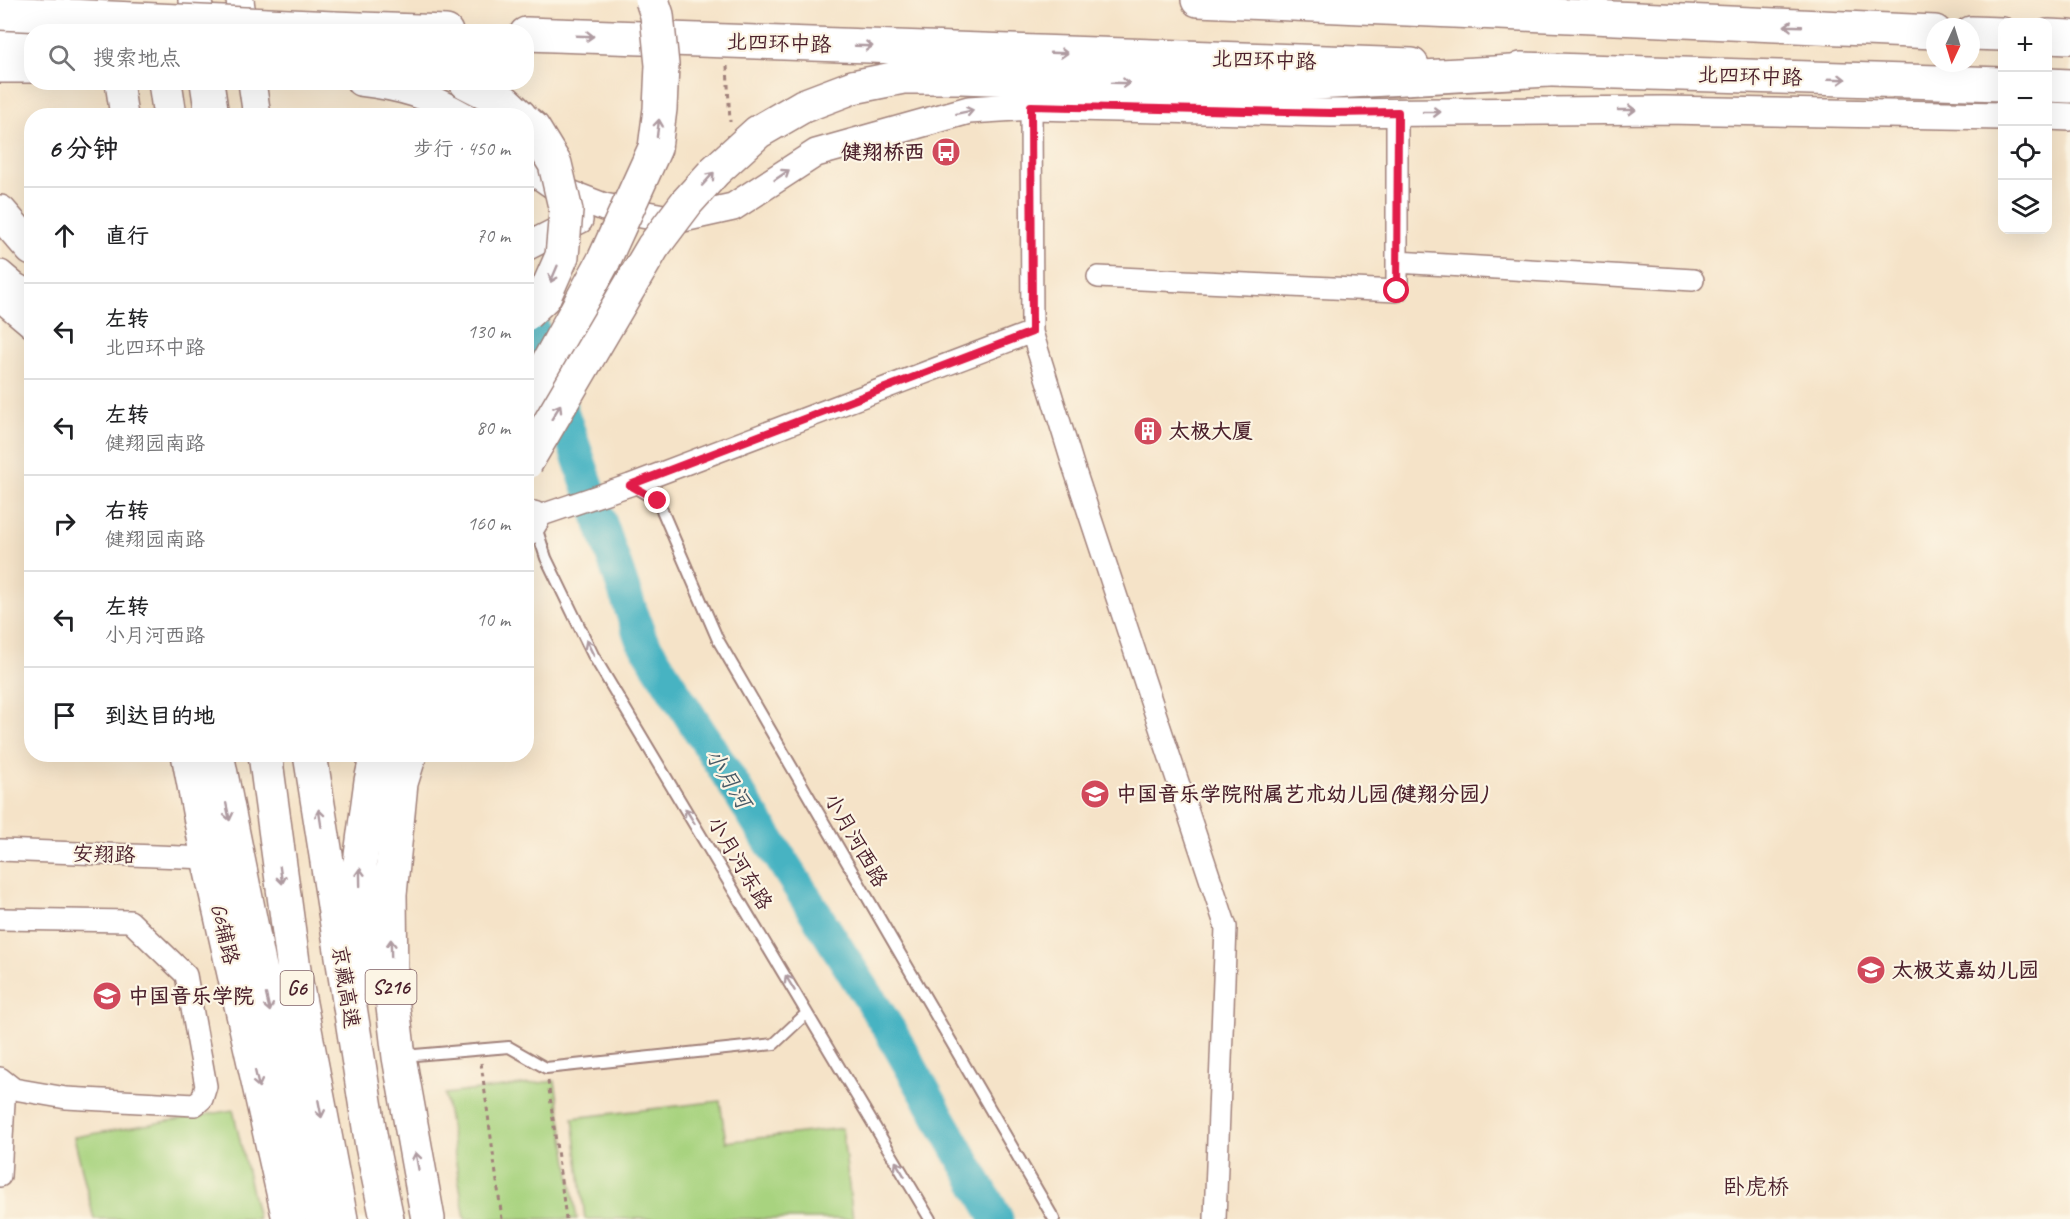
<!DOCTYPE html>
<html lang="zh">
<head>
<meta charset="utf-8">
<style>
	:root { --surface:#fff; --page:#f6f6f6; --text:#202124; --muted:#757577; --line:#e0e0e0 }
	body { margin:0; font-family:Caveat,"LXGW WenKai TC",sans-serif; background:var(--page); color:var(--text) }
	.controls { position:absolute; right:18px; top:18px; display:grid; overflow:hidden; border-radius:12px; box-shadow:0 6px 24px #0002 }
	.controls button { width:54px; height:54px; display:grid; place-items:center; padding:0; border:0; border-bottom:2px solid var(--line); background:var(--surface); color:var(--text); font:30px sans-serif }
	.compass { position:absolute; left:1926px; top:18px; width:54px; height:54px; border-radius:50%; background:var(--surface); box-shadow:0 6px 24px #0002; rotate:184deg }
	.stop { position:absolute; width:18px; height:18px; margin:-14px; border:4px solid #e11d48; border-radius:50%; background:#fff }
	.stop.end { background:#e11d48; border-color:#fff; box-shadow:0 2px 6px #0008 }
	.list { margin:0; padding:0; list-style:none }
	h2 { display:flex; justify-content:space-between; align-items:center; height:78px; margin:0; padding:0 24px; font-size:26px }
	h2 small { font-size:20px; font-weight:400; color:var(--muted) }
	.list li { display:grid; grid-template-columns:39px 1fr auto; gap:18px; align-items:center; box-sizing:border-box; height:96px; padding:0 24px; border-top:2px solid var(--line) }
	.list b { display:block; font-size:22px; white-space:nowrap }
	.list p { margin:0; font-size:20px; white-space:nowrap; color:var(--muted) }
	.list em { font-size:20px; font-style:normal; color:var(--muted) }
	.icon { flex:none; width:33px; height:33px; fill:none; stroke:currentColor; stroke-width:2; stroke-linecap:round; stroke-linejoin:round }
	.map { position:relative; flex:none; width:2070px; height:1219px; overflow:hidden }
	.search { position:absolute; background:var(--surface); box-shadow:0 6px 24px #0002; left:24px; top:24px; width:510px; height:66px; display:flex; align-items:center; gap:15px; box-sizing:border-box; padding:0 21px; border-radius:24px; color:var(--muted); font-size:22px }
	.panel { position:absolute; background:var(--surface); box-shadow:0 6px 24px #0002; left:24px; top:108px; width:510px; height:654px; border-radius:24px }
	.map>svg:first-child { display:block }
	.green { fill:#a8d37f; stroke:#797955; stroke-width:1.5 }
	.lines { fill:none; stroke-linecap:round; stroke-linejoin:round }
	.river { stroke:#46b3c2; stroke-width:33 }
	.service-casing { stroke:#a0817a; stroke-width:14 }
	.minor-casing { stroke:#a0817a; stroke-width:24 }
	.tertiary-casing { stroke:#a0817a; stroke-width:30 }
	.primary-casing { stroke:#a0817a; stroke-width:36 }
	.trunk-casing { stroke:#a0817a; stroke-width:36 }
	.motorway-casing { stroke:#a0817a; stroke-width:36 }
	.path { stroke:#a0817a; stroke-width:3; stroke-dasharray:4.5 4.5; stroke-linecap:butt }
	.service { stroke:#fff; stroke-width:10 }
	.minor { stroke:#fff; stroke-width:21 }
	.tertiary { stroke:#fff; stroke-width:27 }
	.primary { stroke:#fff; stroke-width:33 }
	.trunk { stroke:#fff; stroke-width:33 }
	.motorway { stroke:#fff; stroke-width:33 }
	.trunk-bridge-casing { stroke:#a0817a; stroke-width:36; stroke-linecap:butt }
	.motorway-bridge-casing { stroke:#a0817a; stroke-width:36; stroke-linecap:butt }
	.trunk-bridge { stroke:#fff; stroke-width:33 }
	.motorway-bridge { stroke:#fff; stroke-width:33 }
	.oneway { stroke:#ae9aa0 }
	.route { stroke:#e11d48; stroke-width:8 }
	.labels { text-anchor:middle; stroke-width:4.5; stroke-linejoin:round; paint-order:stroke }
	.shield { fill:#fcf5e5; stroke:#7f5f63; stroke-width:1.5 }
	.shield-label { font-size:20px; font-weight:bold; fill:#4a1f2b }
	.street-label { font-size:21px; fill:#4a1f2b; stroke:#fcf5e5 }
	.poi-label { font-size:21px; font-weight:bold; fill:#4a1f2b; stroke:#fcf5e5; text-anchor:start }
	.water-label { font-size:22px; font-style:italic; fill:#485a67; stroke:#fcf5e5 }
	.neighbourhood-label { font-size:22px; fill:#4a1f2b; stroke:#fcf5e5 }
</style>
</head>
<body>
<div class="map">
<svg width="2070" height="1219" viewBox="0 0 2070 1219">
	<rect width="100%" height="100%" fill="#fcf5e5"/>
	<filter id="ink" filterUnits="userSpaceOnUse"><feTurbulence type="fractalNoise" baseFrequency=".0167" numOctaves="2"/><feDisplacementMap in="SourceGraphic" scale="12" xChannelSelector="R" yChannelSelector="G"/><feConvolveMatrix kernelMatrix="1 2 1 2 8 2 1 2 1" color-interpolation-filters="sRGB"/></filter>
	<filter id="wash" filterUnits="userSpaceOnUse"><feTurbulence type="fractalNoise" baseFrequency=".008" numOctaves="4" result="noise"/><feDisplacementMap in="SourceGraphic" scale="24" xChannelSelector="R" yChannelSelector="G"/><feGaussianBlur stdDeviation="1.35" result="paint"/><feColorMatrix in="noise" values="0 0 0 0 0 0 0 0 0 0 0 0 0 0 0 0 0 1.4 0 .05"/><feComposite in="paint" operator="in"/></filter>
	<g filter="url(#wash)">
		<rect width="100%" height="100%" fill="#f5e3c8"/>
		<path class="green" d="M555 1081 577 1219H465L445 1094Z
			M720 1101 726 1142 842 1128 853 1219H585L573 1118Z
			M233 1110 258 1219H94L74 1137Z"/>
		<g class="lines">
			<path class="river" d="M526 307 641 639 889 1029 997 1219"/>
		</g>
	</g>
	<g filter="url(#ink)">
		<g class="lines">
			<g class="service-casing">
				<path id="service" d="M632 486 658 501 718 640 1054 1219
					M536 527 546 558 593 655 930 1219
					M403 1056 509 1047 546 1068 774 1044 807 1013"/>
			</g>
			<g class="minor-casing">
				<path id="minor" d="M1031 106 1032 332 1073 465 1226 927 1215 1219
					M1397 262V112
					M1098 277 1397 291V262L1693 280
					M533 518 630 485 1032 332
					M0 850 208 858
					M0 919 130 921 186 975 206 1086 202 1099 195 1105 66 1098 14 1089 0 1078
					M0 1176 5 1083"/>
			</g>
			<g class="tertiary-casing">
				<path id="tertiary" d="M240 0 244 32
					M0 69H32
					M119 82 124 116
					M252 82 257 116
					M360 82C403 87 427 95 464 116
					M2048 116 2070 117
					M526 166 560 190 604 207 674 220 733 207 816 153 969 110 1031 106 1331 113 1664 110 2002 116
					M526 247 579 220
					M0 274 14 286 32 296
					M0 297 32 324"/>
			</g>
			<g class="primary-casing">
				<path id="primary" d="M526 529 533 518
					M188 754 208 858 289 1219
					M410 754 401 783 390 894 391 990 399 1057 428 1219"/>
			</g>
			<g class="trunk-casing">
				<path id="trunk" d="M1198 0 1935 32
					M333 28 446 32
					M1971 33 2002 34
					M526 34 1412 65
					M2048 36 2070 37
					M1521 69 2002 84
					M2048 85 2070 86"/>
			</g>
			<g class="motorway-casing">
				<path id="motorway" d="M195 0 199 32
					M1435 0 1487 12
					M0 43 32 44
					M165 82 170 116
					M207 82 212 116
					M466 82 505 102 520 116
					M853 87 903 77H961L1247 87 1548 70
					M0 212 32 249
					M526 403 604 260
					M217 754 259 963 308 1178 322 1219
					M265 754 295 977 341 1219
					M310 754 372 1146 387 1219
					M362 979 360 863 371 781 377 754"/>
			</g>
			<path class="path" d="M727 66 730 122
				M481 1063 502 1219
				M548 1081 566 1219"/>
			<use href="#service" class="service"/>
			<use href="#minor" class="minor"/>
			<use href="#tertiary" class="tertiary"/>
			<use href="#primary" class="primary"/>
			<use href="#trunk" class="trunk"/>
			<use href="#motorway" class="motorway"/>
			<g class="trunk-bridge-casing">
				<path id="trunk-bridge" d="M0 13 333 28"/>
			</g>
			<g class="motorway-bridge-casing">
				<path id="motorway-bridge" d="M526 122 533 128 555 164 566 211 562 256 544 297 526 314
					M604 260 655 148 660 109 662 65 657 15 652 0
					M526 463 653 247 687 202 715 171 758 132 803 106 853 87"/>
			</g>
			<use href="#trunk-bridge" class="trunk-bridge"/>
			<use href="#motorway-bridge" class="motorway-bridge"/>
		</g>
		<defs><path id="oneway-shaft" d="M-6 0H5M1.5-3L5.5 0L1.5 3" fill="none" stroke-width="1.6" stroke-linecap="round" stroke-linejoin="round" transform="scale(1.5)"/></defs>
		<g class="oneway">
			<use href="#oneway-shaft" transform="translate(1793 26) rotate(-178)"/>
			<use href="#oneway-shaft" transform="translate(585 36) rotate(2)"/>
			<use href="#oneway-shaft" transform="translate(864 46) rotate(2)"/>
			<use href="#oneway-shaft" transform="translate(1059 53) rotate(2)"/>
			<use href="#oneway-shaft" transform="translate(1837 79) rotate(2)"/>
			<use href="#oneway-shaft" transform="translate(1121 83) rotate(2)"/>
			<use href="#oneway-shaft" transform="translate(1627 110)"/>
			<use href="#oneway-shaft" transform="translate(965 112) rotate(-12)"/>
			<use href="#oneway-shaft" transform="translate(1432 112)"/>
			<use href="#oneway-shaft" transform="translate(658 128) rotate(-83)"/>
			<use href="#oneway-shaft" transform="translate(782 175) rotate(-34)"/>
			<use href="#oneway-shaft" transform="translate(708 179) rotate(-48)"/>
			<use href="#oneway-shaft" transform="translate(554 274) rotate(113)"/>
			<use href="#oneway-shaft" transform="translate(556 412) rotate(-59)"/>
			<use href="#oneway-shaft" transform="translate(590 648) rotate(-116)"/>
			<use href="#oneway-shaft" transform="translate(228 812) rotate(78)"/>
			<use href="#oneway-shaft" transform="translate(690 816) rotate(-121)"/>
			<use href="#oneway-shaft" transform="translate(320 818) rotate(-99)"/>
			<use href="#oneway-shaft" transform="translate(281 875) rotate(82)"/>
			<use href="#oneway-shaft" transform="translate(360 877) rotate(-91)"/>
			<use href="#oneway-shaft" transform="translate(391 948) rotate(-91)"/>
			<use href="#oneway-shaft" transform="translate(790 983) rotate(-121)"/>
			<use href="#oneway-shaft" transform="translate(268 1003) rotate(77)"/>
			<use href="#oneway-shaft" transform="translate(257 1079) rotate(77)"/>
			<use href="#oneway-shaft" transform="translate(320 1109) rotate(79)"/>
			<use href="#oneway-shaft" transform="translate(417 1161) rotate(-100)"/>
			<use href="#oneway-shaft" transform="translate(900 1169) rotate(-121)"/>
		</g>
	</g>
	<g class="lines" filter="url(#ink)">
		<path class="route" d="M658 501 630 485 1032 332 1031 106 1331 113 1398 112 1397 291"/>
	</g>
	<defs>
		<g id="bus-disc" transform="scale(1.5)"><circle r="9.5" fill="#d1495b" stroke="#fcf5e5"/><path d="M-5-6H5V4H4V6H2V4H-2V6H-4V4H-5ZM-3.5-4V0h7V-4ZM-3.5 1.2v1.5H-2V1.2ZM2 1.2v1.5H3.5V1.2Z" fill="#fff"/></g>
		<g id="building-disc" transform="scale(1.5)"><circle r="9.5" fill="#d1495b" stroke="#fcf5e5"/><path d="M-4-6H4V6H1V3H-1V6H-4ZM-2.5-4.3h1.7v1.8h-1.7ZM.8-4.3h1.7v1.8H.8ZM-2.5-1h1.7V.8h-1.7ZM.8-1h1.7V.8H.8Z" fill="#fff"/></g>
		<g id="school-disc" transform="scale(1.5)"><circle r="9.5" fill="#d1495b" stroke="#fcf5e5"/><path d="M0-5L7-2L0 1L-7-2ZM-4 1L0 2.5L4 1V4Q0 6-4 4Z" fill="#fff"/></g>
		<g id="university-disc" transform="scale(1.5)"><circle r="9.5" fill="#d1495b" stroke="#fcf5e5"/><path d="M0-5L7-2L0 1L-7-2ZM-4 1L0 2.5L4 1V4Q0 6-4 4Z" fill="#fff"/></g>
	</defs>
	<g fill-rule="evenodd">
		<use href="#bus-disc" x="946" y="152"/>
		<use href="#building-disc" x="1148" y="431"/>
		<use href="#school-disc" x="1095" y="794"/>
		<use href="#school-disc" x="1871" y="970"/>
		<use href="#university-disc" x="107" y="996"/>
	</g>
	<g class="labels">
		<g class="shield">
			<rect x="365.5" y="970" width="51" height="34" rx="4.5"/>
			<rect x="280.5" y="971" width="33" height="34" rx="4.5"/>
		</g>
		<g class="shield-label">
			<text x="391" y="994">S216</text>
			<text x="297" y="995">G6</text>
		</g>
		<g class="street-label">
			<text transform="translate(779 43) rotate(2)" y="7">北四环中路</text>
			<text transform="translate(1264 60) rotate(2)" y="7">北四环中路</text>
			<text transform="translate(1750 76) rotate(2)" y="7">北四环中路</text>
			<text transform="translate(856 840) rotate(60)" y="7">小月河西路</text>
			<text transform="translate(104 854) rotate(2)" y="7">安翔路</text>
			<text transform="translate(740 863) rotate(59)" y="7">小月河东路</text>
			<text transform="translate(225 934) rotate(77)" y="7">G6辅路</text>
			<text transform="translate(346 987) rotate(81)" y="7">京藏高速</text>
		</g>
		<g class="poi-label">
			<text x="925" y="159" text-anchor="end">健翔桥西</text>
			<text x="1169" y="438">太极大厦</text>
			<text x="1116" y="801">中国音乐学院附属艺术幼儿园(健翔分园)</text>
			<text x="1892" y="977">太极艾嘉幼儿园</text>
			<text x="128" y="1003">中国音乐学院</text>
		</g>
		<g class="water-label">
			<text transform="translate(729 778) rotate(58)" y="8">小月河</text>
		</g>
		<g class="neighbourhood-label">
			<text x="1756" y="1194">卧虎桥</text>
		</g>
	</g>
</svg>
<div class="controls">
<button>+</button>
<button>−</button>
<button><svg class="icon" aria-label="locate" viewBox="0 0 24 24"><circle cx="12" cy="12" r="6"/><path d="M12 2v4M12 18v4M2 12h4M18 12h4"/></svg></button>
<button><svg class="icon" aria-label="layers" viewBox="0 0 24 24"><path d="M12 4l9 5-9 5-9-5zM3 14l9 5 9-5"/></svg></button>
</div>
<svg class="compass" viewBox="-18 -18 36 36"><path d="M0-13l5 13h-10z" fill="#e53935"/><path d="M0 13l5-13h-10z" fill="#757577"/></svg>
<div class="stop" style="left:1397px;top:291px"></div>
<div class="stop end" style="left:658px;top:501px"></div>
<div class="search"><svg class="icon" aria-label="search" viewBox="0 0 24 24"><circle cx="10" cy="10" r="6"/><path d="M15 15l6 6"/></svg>搜索地点</div>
<section class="panel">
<h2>6 分钟<small>步行 · 450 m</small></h2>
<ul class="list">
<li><svg class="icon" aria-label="ahead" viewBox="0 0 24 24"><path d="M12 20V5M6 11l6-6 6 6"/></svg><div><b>直行</b></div><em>70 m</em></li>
<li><svg class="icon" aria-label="left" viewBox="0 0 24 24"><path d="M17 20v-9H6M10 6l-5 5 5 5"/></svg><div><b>左转</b><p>北四环中路</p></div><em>130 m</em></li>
<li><svg class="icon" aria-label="left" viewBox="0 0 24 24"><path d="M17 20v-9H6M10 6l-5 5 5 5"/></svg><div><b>左转</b><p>健翔园南路</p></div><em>80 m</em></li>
<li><svg class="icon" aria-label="right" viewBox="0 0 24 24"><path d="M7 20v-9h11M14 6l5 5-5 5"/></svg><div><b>右转</b><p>健翔园南路</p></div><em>160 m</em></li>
<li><svg class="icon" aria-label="left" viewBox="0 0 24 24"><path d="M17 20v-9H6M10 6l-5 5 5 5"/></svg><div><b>左转</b><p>小月河西路</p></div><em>10 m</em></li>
<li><svg class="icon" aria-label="arrive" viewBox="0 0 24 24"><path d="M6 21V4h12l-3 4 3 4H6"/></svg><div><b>到达目的地</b></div></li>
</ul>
</section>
</div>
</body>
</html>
